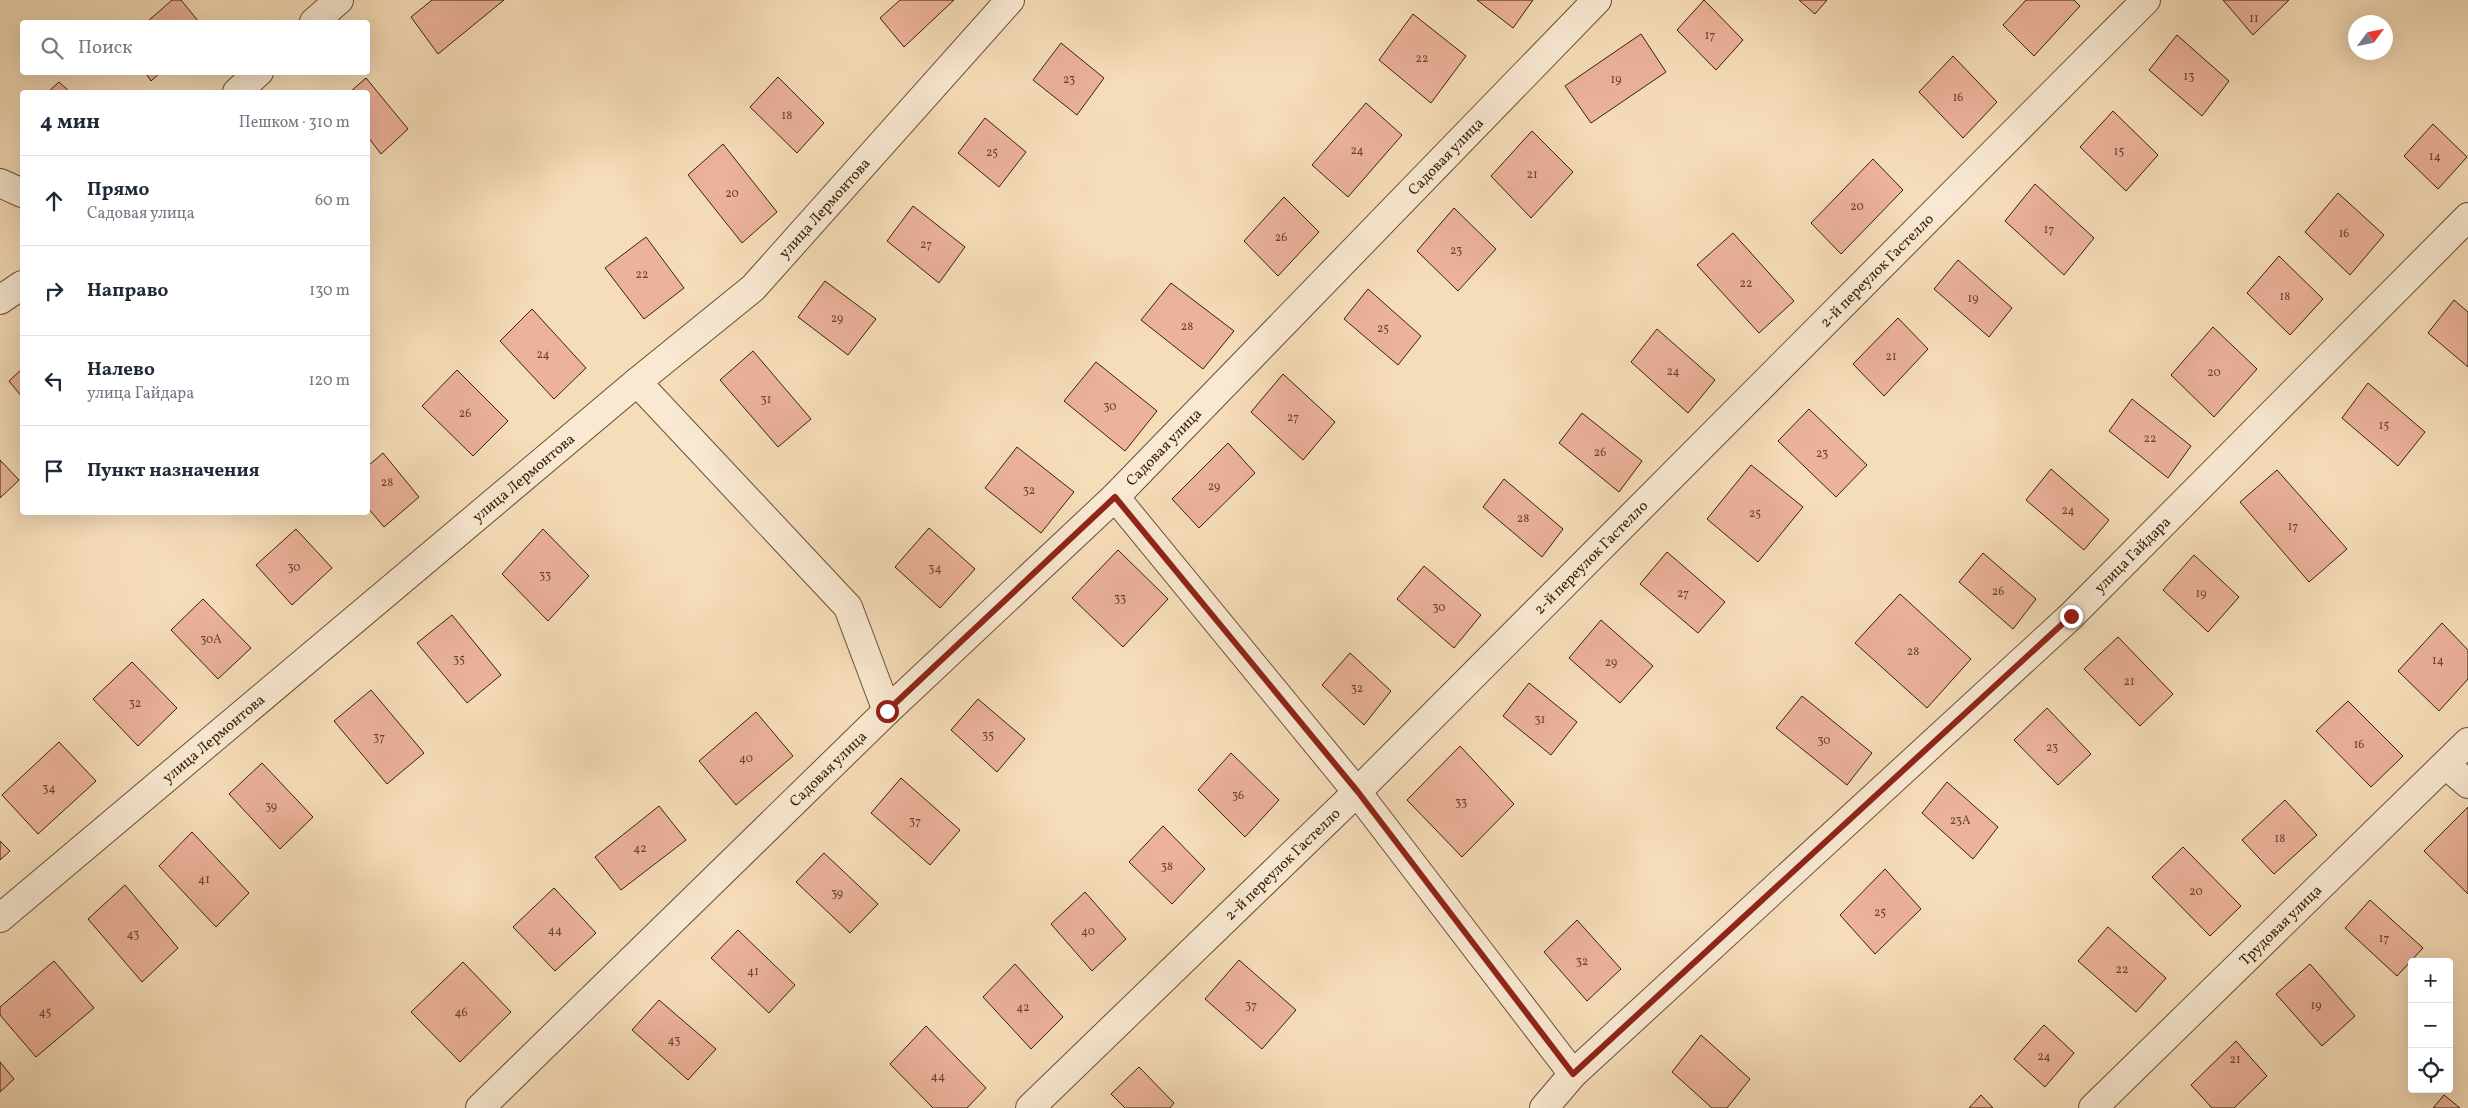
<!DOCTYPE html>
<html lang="ru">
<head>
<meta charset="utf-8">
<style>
	:root { --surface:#fff; --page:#f6f6f7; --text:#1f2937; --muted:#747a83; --line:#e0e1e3 }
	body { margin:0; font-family:Vollkorn,serif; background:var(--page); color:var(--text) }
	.controls { position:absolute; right:15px; bottom:15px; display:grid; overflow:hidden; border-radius:5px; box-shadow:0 5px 20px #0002 }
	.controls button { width:45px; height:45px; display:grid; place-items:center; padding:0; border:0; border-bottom:1px solid var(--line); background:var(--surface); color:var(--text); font:25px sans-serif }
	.compass { position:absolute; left:2348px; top:15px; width:45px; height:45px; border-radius:50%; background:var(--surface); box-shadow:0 5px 20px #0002; rotate:57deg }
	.stop { position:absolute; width:15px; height:15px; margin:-11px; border:4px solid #8f2418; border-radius:50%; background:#fff }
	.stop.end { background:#8f2418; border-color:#fff; box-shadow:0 1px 5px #0008 }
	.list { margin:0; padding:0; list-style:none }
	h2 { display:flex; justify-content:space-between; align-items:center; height:65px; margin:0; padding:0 20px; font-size:21px }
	h2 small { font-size:16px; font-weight:400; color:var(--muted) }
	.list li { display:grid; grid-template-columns:32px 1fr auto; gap:15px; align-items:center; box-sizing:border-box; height:90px; padding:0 20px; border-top:1px solid var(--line) }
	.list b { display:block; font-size:19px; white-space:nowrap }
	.list p { margin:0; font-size:16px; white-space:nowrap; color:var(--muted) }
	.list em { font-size:16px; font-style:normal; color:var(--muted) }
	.icon { flex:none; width:28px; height:28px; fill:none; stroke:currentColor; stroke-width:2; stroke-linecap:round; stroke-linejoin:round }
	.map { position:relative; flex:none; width:2468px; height:1108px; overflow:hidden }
	.search { position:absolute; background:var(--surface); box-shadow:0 5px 20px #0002; left:20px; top:20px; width:350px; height:55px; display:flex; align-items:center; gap:12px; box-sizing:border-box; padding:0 18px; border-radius:5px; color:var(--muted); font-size:19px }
	.panel { position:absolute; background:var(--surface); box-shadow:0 5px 20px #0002; left:20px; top:90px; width:350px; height:425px; border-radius:5px }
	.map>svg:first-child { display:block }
	.building { fill:#ecb29b; stroke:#382107 }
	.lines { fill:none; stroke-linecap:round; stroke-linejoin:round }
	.street-casing { stroke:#685034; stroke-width:30 }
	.street { stroke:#f9e9d2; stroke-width:28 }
	.route { stroke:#8f2418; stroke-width:6 }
	.labels { text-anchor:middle; stroke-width:4.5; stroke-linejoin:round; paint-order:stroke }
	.number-label { font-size:12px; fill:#65452c }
	.street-label { font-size:15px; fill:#382107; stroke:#f9e9d2 }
</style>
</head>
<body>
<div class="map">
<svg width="2468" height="1108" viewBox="0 0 2468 1108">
	<rect width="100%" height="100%" fill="#f6ddb9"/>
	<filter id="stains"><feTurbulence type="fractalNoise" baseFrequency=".004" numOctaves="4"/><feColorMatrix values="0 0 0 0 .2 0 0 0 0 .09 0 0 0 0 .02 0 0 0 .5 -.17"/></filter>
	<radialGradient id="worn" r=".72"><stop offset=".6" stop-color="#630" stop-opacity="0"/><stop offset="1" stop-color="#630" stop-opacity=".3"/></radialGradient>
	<path class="building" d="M172 0H181L199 22H147Z
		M432 0H504L438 54 411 17Z
		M900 0H954L904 47 880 18Z
		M1477 0H1533L1513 28Z
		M1704 0 1743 40 1716 70 1677 30Z
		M1799 0H1827L1815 14Z
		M2026 0H2074L2080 6 2034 56 2003 25Z
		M2223 0H2289L2253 35Z
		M1413 14 1466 56 1431 103 1379 60Z
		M1641 34 1666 72 1591 123 1565 86Z
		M2177 35 2229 81 2202 116 2149 70Z
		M1061 43 1104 78 1077 115 1033 80Z
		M1953 56 1997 102 1963 138 1919 92Z
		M145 72H161L151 81Z
		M778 77 824 123 797 153 750 107Z
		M366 78 408 129 381 154 368 137V92H350Z
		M59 82 70 92H48Z
		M1366 103 1402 135 1348 197 1312 165Z
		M2113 111 2158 155 2126 191 2080 147Z
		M985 118 1026 152 999 187 958 153Z
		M2433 124 2467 157 2438 189 2404 156Z
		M1532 131 1573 172 1531 218 1491 176Z
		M723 144 777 212 742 243 688 175Z
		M1873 159 1903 190 1841 254 1811 223Z
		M2035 184 2094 238 2064 275 2005 221Z
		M2338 193 2384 235 2350 275 2305 232Z
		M1284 197 1319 232 1278 276 1244 241Z
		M913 206 965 247 939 283 887 241Z
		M1454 208 1496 249 1458 291 1417 251Z
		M1733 233 1794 301 1759 333 1697 265Z
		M646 237 684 288 644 319 605 268Z
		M2279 256 2323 299 2290 335 2247 293Z
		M1958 260 2012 308 1989 337 1934 289Z
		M825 281 876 319 848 355 798 317Z
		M1171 283 1234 331 1203 369 1141 320Z
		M1368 289 1421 336 1398 365 1344 319Z
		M2454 300 2468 312V367L2428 333Z
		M532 309 586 368 554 399 500 341Z
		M1898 318 1928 349 1884 396 1853 364Z
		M2213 327 2257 369 2214 417 2171 375Z
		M1657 329 1715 380 1688 413 1631 362Z
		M753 351 811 419 778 447 720 380Z
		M1096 362 1157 411 1125 451 1064 401Z
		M22 369V397L9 381Z
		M457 370 508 421 473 456 422 406Z
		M1283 374 1335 422 1303 460 1251 412Z
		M2368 383 2425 432 2398 466 2342 418Z
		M2132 399 2191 446 2168 478 2109 431Z
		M1809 409 1867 465 1836 497 1778 441Z
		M1582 413 1642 461 1619 492 1559 443Z
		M1228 443 1255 473 1199 528 1172 499Z
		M1017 447 1074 492 1041 533 985 488Z
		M383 453 419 497 384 527 368 508V466Z
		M0 460 19 480 0 498Z
		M1751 465 1803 507 1758 562 1707 519Z
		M2051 469 2109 520 2084 550 2026 500Z
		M2277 470 2347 549 2309 582 2240 502Z
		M1504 479 1563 529 1542 557 1483 507Z
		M929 528 975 569 940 608 895 567Z
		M296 529 332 568 292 605 256 565Z
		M543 529 589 576 548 621 502 574Z
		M1118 550 1168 599 1123 647 1072 598Z
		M1667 552 1725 602 1698 633 1640 584Z
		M1983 553 2036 599 2013 629 1959 582Z
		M2194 555 2239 597 2208 632 2163 590Z
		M1424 566 1481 615 1454 648 1397 599Z
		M1900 594 1971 659 1927 708 1855 643Z
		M203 599 251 648 218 679 171 630Z
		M452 615 501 675 467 703 417 643Z
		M1601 620 1653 666 1620 703 1569 658Z
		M2442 623 2468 650V679L2439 711 2398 671Z
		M2118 637 2173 694 2140 726 2084 669Z
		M1350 653 1391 691 1364 725 1322 685Z
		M132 662 177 708 138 746 93 699Z
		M1529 683 1577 722 1551 755 1503 716Z
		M371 690 424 753 387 784 334 721Z
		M1802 696 1872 753 1847 785 1776 728Z
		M978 699 1025 739 997 772 951 730Z
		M2348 701 2403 756 2371 787 2316 731Z
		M2047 708 2091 754 2058 785 2014 740Z
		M756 712 793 756 736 805 699 761Z
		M59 742 96 781 38 834 2 795Z
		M1460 746 1514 804 1462 857 1407 800Z
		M1231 753 1279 800 1245 837 1198 790Z
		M262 763 313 817 280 849 229 794Z
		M901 778 960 830 930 865 871 813Z
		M1947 782 1998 827 1973 859 1922 813Z
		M2285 800 2317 835 2274 874 2242 840Z
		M659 806 686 840 621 890 595 857Z
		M2468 807V894L2424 851Z
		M1163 826 1205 869 1172 904 1129 862Z
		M192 832 249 893 216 927 159 866Z
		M0 841 10 851 0 860Z
		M2183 847 2241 906 2210 936 2152 877Z
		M824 853 878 904 850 933 796 882Z
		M1885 869 1921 909 1875 954 1840 915Z
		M125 885 178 948 142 982 88 919Z
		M554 888 596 933 555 971 513 927Z
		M1085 892 1126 939 1092 971 1051 924Z
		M2370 900 2423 948 2397 976 2345 928Z
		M1577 920 1621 969 1587 1001 1544 952Z
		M2108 927 2166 978 2136 1012 2078 961Z
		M738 930 795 985 769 1013 711 958Z
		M1239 960 1296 1010 1262 1049 1205 999Z
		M54 961 94 1008 36 1057 0 1015V1007Z
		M463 962 511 1012 460 1062 411 1012Z
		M1015 964 1063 1017 1031 1049 983 997Z
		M2310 964 2355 1016 2322 1046 2276 994Z
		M659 1000 716 1049 688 1080 632 1030Z
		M2044 1025 2074 1053 2045 1087 2014 1059Z
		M926 1026 986 1088 967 1108H933L890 1064Z
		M1701 1035 1750 1079 1727 1108H1712L1672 1072Z
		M2236 1041 2267 1076 2234 1108H2212L2191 1085Z
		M0 1062 14 1079 0 1092Z
		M1139 1067 1174 1103 1170 1108H1125L1111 1094Z
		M1981 1095 1993 1108H1969Z
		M2444 1095 2460 1108H2433Z"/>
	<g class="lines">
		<g class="street-casing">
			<g id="street">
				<path d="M314 22 339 0"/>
				<path d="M237 92 259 72"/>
				<path d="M0 183 22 193"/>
				<path d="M0 300 22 285"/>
				<path d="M637 382 848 607 887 711"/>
				<path d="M1115 497 1357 792 1573 1074"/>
				<path d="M2446 765 2468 784"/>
				<path id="s1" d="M0 918 637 382 753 288 1010 0"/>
				<path id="s2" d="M480 1108 887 711 1115 497 1597 0"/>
				<path id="s3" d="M1030 1108 1357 792 2146 0"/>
				<path id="s4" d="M1544 1108 1573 1074 2071 616 2468 217"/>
				<path id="s5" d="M2093 1108 2468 742"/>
			</g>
		</g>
		<use href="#street" class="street"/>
	</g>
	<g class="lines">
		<path class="route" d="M887 711 1115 497 1358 792 1573 1074 2071 616"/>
	</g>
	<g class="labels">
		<g class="number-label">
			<text x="2254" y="22">11</text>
			<text x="1710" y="39">17</text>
			<text x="1422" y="62">22</text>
			<text x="2189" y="80">13</text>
			<text x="1069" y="83">23</text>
			<text x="1616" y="83">19</text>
			<text x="1958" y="101">16</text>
			<text x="787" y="119">18</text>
			<text x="1357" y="154">24</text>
			<text x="2119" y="155">15</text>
			<text x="992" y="156">25</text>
			<text x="2435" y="160">14</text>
			<text x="1532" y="178">21</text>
			<text x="732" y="197">20</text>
			<text x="1857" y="210">20</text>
			<text x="2049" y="233">17</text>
			<text x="2344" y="237">16</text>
			<text x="1281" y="241">26</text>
			<text x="926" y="248">27</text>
			<text x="1456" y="254">23</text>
			<text x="642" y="278">22</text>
			<text x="1746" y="287">22</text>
			<text x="2285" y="300">18</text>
			<text x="1973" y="302">19</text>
			<text x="837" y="322">29</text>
			<text x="1187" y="330">28</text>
			<text x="1383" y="332">25</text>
			<text x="543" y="358">24</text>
			<text x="1891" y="360">21</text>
			<text x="1673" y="375">24</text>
			<text x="2214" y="376">20</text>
			<text x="766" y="403">31</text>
			<text x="1110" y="410">30</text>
			<text x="465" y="417">26</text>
			<text x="1293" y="421">27</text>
			<text x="2384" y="429">15</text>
			<text x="2150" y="442">22</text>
			<text x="1600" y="456">26</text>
			<text x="1822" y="457">23</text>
			<text x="387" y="486">28</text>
			<text x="1214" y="490">29</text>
			<text x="1029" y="494">32</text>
			<text x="2068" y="514">24</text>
			<text x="1755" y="517">25</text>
			<text x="1523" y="522">28</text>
			<text x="2293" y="530">17</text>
			<text x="294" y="571">30</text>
			<text x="935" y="572">34</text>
			<text x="545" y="579">33</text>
			<text x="1998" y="595">26</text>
			<text x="1683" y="597">27</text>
			<text x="2201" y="597">19</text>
			<text x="1120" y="602">33</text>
			<text x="1439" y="611">30</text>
			<text x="211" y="643">30А</text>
			<text x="1913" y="655">28</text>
			<text x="459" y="663">35</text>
			<text x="2438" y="664">14</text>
			<text x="1611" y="666">29</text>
			<text x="2129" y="685">21</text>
			<text x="1357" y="692">32</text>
			<text x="135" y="707">32</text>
			<text x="1540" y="723">31</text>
			<text x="988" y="739">35</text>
			<text x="379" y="741">37</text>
			<text x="1824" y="744">30</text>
			<text x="2359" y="748">16</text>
			<text x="2052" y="751">23</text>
			<text x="746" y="762">40</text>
			<text x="49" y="792">34</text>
			<text x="1238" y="799">36</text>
			<text x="1461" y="806">33</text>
			<text x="271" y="810">39</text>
			<text x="1960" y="824">23А</text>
			<text x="915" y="825">37</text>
			<text x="2280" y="842">18</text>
			<text x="640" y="852">42</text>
			<text x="1167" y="870">38</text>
			<text x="204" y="883">41</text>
			<text x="2196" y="895">20</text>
			<text x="837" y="897">39</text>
			<text x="1880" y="916">25</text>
			<text x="555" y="934">44</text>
			<text x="1088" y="935">40</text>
			<text x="133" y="938">43</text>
			<text x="2384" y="942">17</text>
			<text x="1582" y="965">32</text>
			<text x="2122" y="973">22</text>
			<text x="753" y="975">41</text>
			<text x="1251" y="1009">37</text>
			<text x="2316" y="1009">19</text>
			<text x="1023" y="1011">42</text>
			<text x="45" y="1016">45</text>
			<text x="461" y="1016">46</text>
			<text x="674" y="1044">43</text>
			<text x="2044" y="1060">24</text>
			<text x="2235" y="1063">21</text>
			<text x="938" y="1080">44</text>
		</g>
		<g class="street-label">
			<text dy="5" stroke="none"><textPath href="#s2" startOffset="1356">Садовая улица</textPath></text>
			<text dy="5" stroke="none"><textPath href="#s1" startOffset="1089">улица Лермонтова</textPath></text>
			<text dy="5" stroke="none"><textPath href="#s3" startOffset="1191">2-й переулок Гастелло</textPath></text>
			<text dy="5" stroke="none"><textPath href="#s2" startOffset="951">Садовая улица</textPath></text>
			<text dy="5" stroke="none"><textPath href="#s1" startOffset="684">улица Лермонтова</textPath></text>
			<text dy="5" stroke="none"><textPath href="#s4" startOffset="808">улица Гайдара</textPath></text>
			<text dy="5" stroke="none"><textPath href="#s3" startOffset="786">2-й переулок Гастелло</textPath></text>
			<text dy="5" stroke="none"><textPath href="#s1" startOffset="279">улица Лермонтова</textPath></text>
			<text dy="5" stroke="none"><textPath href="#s2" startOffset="486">Садовая улица</textPath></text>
			<text dy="5" stroke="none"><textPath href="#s3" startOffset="351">2-й переулок Гастелло</textPath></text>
			<text dy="5" stroke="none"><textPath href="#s5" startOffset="262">Трудовая улица</textPath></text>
		</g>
	</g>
	<rect width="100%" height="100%" filter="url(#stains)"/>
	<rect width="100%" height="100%" fill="url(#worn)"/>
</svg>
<div class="controls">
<button>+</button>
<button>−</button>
<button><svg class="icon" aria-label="locate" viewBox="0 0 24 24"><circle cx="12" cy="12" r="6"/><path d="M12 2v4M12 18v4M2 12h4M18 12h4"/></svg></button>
</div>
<svg class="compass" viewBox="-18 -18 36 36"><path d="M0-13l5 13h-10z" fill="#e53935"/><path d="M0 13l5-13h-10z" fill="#747a83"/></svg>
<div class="stop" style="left:887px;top:711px"></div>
<div class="stop end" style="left:2071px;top:616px"></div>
<div class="search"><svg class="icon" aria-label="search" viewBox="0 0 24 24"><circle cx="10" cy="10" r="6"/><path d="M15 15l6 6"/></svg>Поиск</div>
<section class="panel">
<h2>4 мин<small>Пешком · 310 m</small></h2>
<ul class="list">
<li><svg class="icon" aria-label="ahead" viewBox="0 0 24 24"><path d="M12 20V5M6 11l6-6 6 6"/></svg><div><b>Прямо</b><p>Садовая улица</p></div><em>60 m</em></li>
<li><svg class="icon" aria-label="right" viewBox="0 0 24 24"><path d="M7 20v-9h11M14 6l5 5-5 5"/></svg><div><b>Направо</b></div><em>130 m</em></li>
<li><svg class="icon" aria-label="left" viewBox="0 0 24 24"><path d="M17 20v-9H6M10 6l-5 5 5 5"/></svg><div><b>Налево</b><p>улица Гайдара</p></div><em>120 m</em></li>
<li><svg class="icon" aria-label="arrive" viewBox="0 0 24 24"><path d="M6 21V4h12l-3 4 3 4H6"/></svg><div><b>Пункт назначения</b></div></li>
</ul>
</section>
</div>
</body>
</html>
